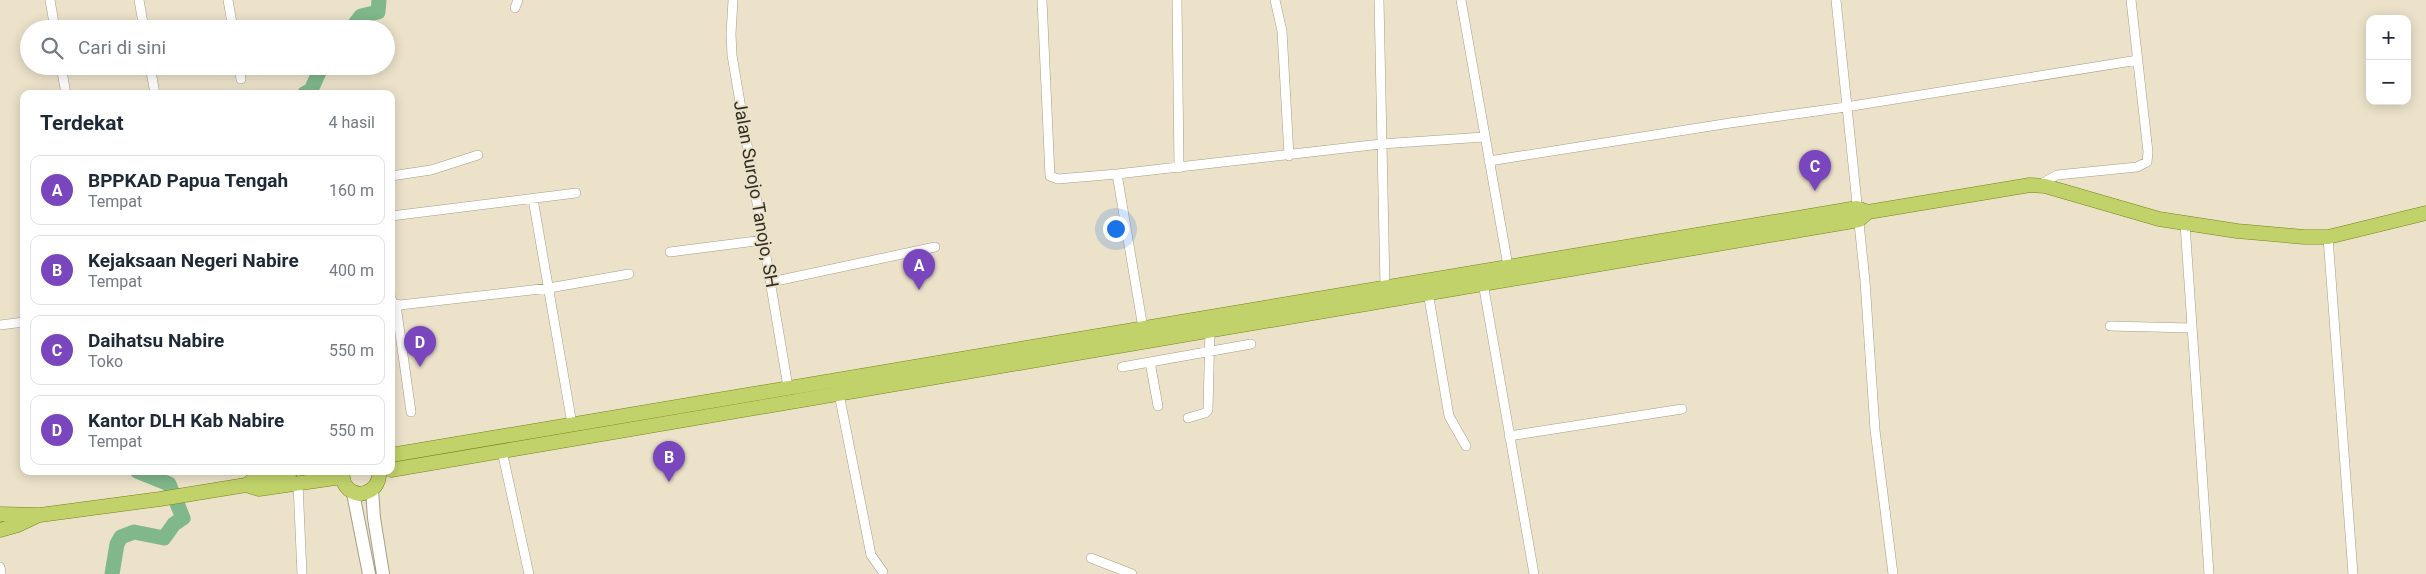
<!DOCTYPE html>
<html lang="id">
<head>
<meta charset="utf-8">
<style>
	:root { --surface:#fff; --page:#f2f2f3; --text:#1f2937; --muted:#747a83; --line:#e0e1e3; --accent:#7946bd }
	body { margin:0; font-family:Roboto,sans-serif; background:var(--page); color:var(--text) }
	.controls { position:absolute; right:15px; top:15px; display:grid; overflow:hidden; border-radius:10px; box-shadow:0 2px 12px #0003 }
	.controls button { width:45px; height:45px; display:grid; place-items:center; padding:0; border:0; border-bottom:1px solid var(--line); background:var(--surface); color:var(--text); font:25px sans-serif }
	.you { position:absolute; left:1115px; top:228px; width:18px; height:18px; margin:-12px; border:4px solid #fff; border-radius:50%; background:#1a73e8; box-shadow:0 0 0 8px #1a73e833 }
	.badge { display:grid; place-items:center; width:32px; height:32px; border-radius:50%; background:var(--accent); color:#fff; font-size:16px; font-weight:700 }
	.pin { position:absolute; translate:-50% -41px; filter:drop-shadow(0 1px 2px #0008) }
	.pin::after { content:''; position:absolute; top:26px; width:18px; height:15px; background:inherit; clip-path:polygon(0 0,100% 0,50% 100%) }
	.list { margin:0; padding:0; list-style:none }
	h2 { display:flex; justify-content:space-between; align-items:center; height:65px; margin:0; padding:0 20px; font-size:21px }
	h2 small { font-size:16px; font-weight:400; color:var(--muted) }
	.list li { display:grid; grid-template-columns:32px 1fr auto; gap:15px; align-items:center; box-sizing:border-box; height:70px; margin:0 10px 10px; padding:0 10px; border:1px solid var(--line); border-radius:10px }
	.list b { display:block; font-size:19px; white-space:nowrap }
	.list p { margin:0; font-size:16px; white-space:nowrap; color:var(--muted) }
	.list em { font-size:16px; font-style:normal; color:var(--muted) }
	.icon { flex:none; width:28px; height:28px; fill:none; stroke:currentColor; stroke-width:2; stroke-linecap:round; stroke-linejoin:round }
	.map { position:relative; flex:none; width:2426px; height:574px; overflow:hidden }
	.search { position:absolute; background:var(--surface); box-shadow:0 2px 12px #0003; left:20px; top:20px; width:375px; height:55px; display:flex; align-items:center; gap:12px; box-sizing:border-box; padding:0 18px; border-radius:28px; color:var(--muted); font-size:19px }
	.panel { position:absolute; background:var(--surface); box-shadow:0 2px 12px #0003; left:20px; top:90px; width:375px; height:385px; border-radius:10px }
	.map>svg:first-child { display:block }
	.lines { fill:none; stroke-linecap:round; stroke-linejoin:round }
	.river { stroke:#80b78b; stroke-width:15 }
	.minor-casing { stroke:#a59d86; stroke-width:10 }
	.secondary-casing { stroke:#a59d86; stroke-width:14 }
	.primary-casing { stroke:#758512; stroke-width:15 }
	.minor { stroke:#fff; stroke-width:9 }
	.secondary { stroke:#fff; stroke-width:12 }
	.primary { stroke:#c2d26b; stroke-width:14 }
	.labels { text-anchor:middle; stroke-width:4; stroke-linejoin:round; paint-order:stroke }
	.street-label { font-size:18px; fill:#312d24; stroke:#ece2ca }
</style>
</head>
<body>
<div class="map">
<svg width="2426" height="574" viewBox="0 0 2426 574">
	<rect width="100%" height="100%" fill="#ece2ca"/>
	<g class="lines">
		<path class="river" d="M351 29 361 16 378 12 379 0
			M304 94 311 90 322 66
			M112 574 117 544 121 537 134 532 164 538 174 524 183 518 169 484 137 471"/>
		<g class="minor-casing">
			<path id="minor" d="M50 0 55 29
				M139 0 144 29
				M228 0 233 29
				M733 0 731 34 732 55 788 387
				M1042 0 1050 176 1058 179 1117 174 1143 328
				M1177 0 1179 168
				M1275 0 1282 31 1289 156
				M1379 0 1385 287
				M1461 0 1508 266
				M1836 0 1865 281 1875 430 1893 574
				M515 8 518 0
				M61 66 66 94
				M150 66 155 94
				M239 66 241 79
				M1489 161 1730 123 1846 107 2138 60
				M1117 174 1381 144 1484 137
				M391 176 431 170 478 155
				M2039 185 2057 175 2137 167 2147 162 2148 152 2131 0
				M533 199 572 424
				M391 216 576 193
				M2185 224 2209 574
				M2328 237 2353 574
				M670 252 764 240
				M771 282 935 247
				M1483 283 1534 574
				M1428 292 1449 416 1466 446
				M391 298 393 303 400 305 549 288 629 274
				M396 305 411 412
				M0 325 24 322
				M2110 326 2191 328
				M1150 362 1158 406
				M1122 367 1251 344
				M839 394 871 555 883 572
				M1188 418 1205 413 1208 410 1210 327
				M1509 436 1682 409
				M502 451 529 574
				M298 484 302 574
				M1091 558 1132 574
				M0 567 1 574"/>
		</g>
		<g class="secondary-casing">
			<path id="secondary" d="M372 490 374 518 383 574
				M353 493 369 574"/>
		</g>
		<g class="primary-casing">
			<path id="primary" d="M391 455 1857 208 1868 212
				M391 470 1859 220 1868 212 2030 185 2045 186 2159 219 2237 231 2304 237H2328L2426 213
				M343 471C341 484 348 492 360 494 373 492 380 484 379 471
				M246 485 257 477 291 471
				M0 514 40 515 160 499 246 485 259 489 342 477
				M0 530 18 525 39 515"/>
		</g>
		<use href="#minor" class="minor"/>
		<use href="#secondary" class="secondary"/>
		<use href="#primary" class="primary"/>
	</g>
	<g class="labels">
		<g class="street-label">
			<text transform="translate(756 194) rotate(80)" y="6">Jalan Surojo Tanojo, SH</text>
		</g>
	</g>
</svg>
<div class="controls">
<button>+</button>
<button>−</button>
</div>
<div class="you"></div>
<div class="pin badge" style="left:919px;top:290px">A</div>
<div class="pin badge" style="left:669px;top:482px">B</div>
<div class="pin badge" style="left:1815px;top:191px">C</div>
<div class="pin badge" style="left:420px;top:367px">D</div>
<div class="search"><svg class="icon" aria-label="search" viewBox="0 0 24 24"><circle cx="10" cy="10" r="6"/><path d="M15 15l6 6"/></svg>Cari di sini</div>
<section class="panel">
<h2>Terdekat<small>4 hasil</small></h2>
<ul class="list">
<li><span class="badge">A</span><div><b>BPPKAD Papua Tengah</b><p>Tempat</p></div><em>160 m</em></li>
<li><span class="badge">B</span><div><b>Kejaksaan Negeri Nabire</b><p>Tempat</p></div><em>400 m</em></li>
<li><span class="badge">C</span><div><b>Daihatsu Nabire</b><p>Toko</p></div><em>550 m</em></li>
<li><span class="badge">D</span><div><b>Kantor DLH Kab Nabire</b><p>Tempat</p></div><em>550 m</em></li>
</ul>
</section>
</div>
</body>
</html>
